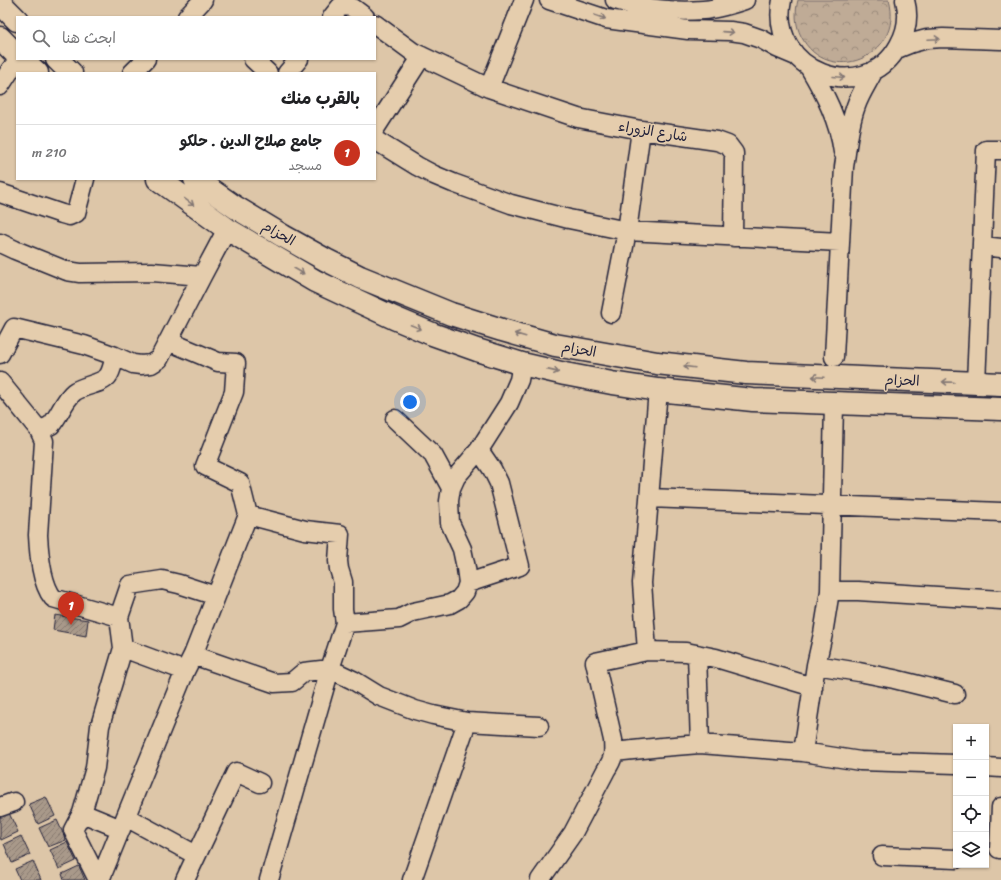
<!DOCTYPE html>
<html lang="ar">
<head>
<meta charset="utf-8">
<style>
	:root { --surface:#fff; --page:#f2f2f2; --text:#202124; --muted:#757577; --line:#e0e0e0; --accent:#c8321e }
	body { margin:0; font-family:Sriracha,"Playpen Sans Arabic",sans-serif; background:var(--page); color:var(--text); direction:rtl }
	.controls { position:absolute; right:12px; bottom:12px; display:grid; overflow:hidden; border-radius:0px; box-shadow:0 1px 3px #0004 }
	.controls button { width:36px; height:36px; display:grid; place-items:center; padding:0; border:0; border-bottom:1px solid var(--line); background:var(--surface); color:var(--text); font:20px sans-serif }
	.you { position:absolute; left:410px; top:402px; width:14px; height:14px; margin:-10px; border:3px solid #fff; border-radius:50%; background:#1a73e8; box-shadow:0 0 0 6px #1a73e833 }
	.badge { display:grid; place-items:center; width:26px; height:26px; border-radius:50%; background:var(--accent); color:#fff; font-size:13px; font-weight:700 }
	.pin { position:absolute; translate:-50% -33px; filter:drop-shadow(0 1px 2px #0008) }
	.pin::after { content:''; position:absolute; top:21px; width:14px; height:12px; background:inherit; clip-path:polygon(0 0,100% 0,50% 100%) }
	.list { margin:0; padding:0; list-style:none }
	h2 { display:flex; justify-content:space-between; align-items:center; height:52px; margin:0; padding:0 16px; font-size:17px }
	h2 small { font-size:13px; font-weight:400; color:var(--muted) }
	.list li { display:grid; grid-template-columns:26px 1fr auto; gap:12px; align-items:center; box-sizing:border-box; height:56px; padding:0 16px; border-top:1px solid var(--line) }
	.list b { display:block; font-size:15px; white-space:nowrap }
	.list p { margin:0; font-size:13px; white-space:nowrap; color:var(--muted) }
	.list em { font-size:13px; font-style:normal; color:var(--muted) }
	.icon { flex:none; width:22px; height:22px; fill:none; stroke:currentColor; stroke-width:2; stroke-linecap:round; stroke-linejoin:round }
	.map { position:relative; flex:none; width:1001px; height:880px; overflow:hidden; direction:ltr }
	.search { position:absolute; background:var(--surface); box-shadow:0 1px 3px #0004; left:16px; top:16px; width:360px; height:44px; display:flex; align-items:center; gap:10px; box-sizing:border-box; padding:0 14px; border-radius:0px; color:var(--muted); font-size:15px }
	.panel { position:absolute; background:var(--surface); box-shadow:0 1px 3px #0004; left:16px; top:72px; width:360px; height:108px; border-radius:0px; direction:rtl }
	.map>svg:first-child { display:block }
	.park { fill:url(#park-crowns); stroke:#706668 }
	.building { fill:url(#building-hatch); stroke:#22223b }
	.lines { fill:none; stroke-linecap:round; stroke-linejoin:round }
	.minor-casing { stroke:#22223b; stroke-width:21 }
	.major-casing { stroke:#22223b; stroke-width:25 }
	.minor { stroke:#e5cdad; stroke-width:18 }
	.major { stroke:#e5cdad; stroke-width:22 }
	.oneway { stroke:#847874 }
	.labels { text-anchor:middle; stroke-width:3; stroke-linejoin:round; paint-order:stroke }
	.street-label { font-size:14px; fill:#22223b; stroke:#e5cdad }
</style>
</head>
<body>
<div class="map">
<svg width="1001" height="880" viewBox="0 0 1001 880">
	<defs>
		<pattern id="park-crowns" width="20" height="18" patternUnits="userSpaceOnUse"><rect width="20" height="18" fill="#bfab96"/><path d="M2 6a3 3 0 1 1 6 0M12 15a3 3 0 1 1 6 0" fill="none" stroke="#9b8b7c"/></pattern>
		<pattern id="building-hatch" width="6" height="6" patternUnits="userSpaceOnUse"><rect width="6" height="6" fill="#a9998a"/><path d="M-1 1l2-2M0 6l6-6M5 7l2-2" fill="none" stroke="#897c72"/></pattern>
	</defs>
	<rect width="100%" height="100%" fill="#ddc6a8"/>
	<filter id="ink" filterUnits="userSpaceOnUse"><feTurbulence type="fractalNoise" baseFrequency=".025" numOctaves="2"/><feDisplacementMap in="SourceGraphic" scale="8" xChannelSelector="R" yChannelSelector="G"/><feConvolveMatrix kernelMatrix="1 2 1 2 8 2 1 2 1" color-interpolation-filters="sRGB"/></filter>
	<g filter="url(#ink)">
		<path class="park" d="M798 0H889C905 57 827 88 801 36 795 24 795 12 798 0Z"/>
		<path class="building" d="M55 615 88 620 86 636 53 630Z
			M46 797 55 816 38 824 29 804Z
			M9 813 18 832 1 840 0 837V817Z
			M57 820 66 840 48 847 39 828Z
			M21 836 30 855 12 863 4 844Z
			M67 842 76 861 59 869 50 850Z
			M33 861 41 880H20L15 869Z
			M79 866 85 880H64L62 874Z"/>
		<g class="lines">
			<g class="minor-casing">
				<path id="minor" d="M549 0 606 19 688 30 730 31 744 33 761 39 777 48 796 56
					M615 0C643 9 674 12 703 10 717 9 732 4 745 0
					M782 0C767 72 865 108 899 45 907 31 909 15 905 0
					M187 17 203 0
					M332 17 340 7 347 6 353 8 365 17
					M375 24 413 52 489 88 578 118 641 130 717 141 728 145 734 153 733 237
					M897 49 912 43 927 39 943 38 1001 40
					M253 59 268 73
					M809 67C825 94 839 121 843 152
					M132 73 146 59
					M287 73 299 59
					M0 86 11 69 20 59
					M489 88 524 0
					M375 129 422 56
					M375 140 417 166 434 175 453 183 511 204 569 219 627 231 840 242
					M0 193 62 214 69 216 76 213 85 179
					M0 243 15 250 67 271 80 273 152 272 202 276
					M982 246 1001 248
					M611 313 627 231 641 130
					M0 354 14 328 84 345 115 356 133 364 141 365 151 364 159 359 202 276 227 229
					M834 357 844 167C847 148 849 124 856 106 860 94 869 81 874 70
					M0 382 39 430 44 441 38 535C39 554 41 583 53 598L119 617 123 648 185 671
					M976 383 986 150H1001
					M395 419 433 455 451 488
					M39 430C43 429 48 427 51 425 60 415 64 400 74 392 84 385 102 384 108 376 112 371 113 362 115 356
					M649 498 1001 512
					M248 515 305 530 340 534 338 561 339 569 343 582V609L345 623
					M468 583 520 566 499 483 492 469 479 450
					M830 591H858L1001 600
					M119 617 130 585 162 580 179 584 216 596
					M647 651 642 583 658 390
					M697 654 700 744
					M193 655 274 683 292 682 304 672 330 669 353 680 379 696 415 710 433 715 467 722 539 726
					M816 665 859 672 894 679 955 694
					M614 752 662 747 700 744 803 752 860 761 956 764
					M803 752 816 665 823 634 830 591 834 403
					M986 767 1001 768
					M0 807 14 802
					M1001 807 999 849H1001
					M82 813 121 829
					M126 817 196 855
					M882 856 956 859
					M98 880 73 830 82 813 95 768 100 726 123 648
					M100 880 185 671 193 655 248 515 240 483 205 466 234 392 236 363 218 362 168 341
					M185 880 236 772 260 783
					M269 880 330 669 345 623 399 619 413 612 450 604 459 599 465 592 468 583 466 568 462 549 450 523 449 501 451 488 456 477 479 450 509 403 519 380 522 364
					M412 880 467 722
					M540 880 573 833 606 770C614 758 614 754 613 740L595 662 647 651 686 652 716 658 813 687"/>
			</g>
			<g class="major-casing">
				<path id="major" d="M0 3 17 20
					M0 38 17 55
					M22 59 37 73
					M57 59 71 73
					M158 179 227 229 315 281 394 318 432 334 477 350 522 364 565 374 612 383 658 390 753 400 1001 409
					M195 179 235 207 283 236 326 260 360 277 451 314 502 330 555 345 657 363 746 373 1001 384"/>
			</g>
			<use href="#minor" class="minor"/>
			<use href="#major" class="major"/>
		</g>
		<defs><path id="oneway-shaft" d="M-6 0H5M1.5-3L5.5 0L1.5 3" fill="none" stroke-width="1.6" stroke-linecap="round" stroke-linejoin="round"/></defs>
		<g class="oneway">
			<use href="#oneway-shaft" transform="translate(600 17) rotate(19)"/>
			<use href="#oneway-shaft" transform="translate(728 32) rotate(4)"/>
			<use href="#oneway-shaft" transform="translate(934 39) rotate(-3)"/>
			<use href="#oneway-shaft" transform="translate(839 77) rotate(5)"/>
			<use href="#oneway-shaft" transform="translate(189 202) rotate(36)"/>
			<use href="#oneway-shaft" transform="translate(299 271) rotate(30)"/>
			<use href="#oneway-shaft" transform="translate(416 327) rotate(22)"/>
			<use href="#oneway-shaft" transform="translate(520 335) rotate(-164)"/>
			<use href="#oneway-shaft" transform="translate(689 367) rotate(-173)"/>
			<use href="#oneway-shaft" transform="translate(553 371) rotate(13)"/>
			<use href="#oneway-shaft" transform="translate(818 377) rotate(-177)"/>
			<use href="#oneway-shaft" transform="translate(948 382) rotate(-178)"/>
		</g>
	</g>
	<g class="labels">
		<g class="street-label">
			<text transform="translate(653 131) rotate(9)" y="5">شارع الزوراء</text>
			<text transform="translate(279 233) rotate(30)" y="5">الحزام</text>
			<text transform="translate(579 349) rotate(10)" y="5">الحزام</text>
			<text transform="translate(902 380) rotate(2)" y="5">الحزام</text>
		</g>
	</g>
</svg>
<div class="controls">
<button>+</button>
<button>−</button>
<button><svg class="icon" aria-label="locate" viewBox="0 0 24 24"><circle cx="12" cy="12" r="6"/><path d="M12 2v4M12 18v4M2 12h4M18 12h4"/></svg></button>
<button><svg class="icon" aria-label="layers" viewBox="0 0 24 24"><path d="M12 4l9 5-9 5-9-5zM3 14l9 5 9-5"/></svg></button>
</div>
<div class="you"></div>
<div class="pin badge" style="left:71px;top:625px">1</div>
<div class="search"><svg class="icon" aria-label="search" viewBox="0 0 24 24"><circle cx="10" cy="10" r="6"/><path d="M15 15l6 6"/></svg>ابحث هنا</div>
<section class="panel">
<h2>بالقرب منك<small></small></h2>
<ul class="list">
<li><span class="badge">1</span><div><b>جامع صلاح الدين . حلكو</b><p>مسجد</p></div><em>210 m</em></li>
</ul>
</section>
</div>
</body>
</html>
